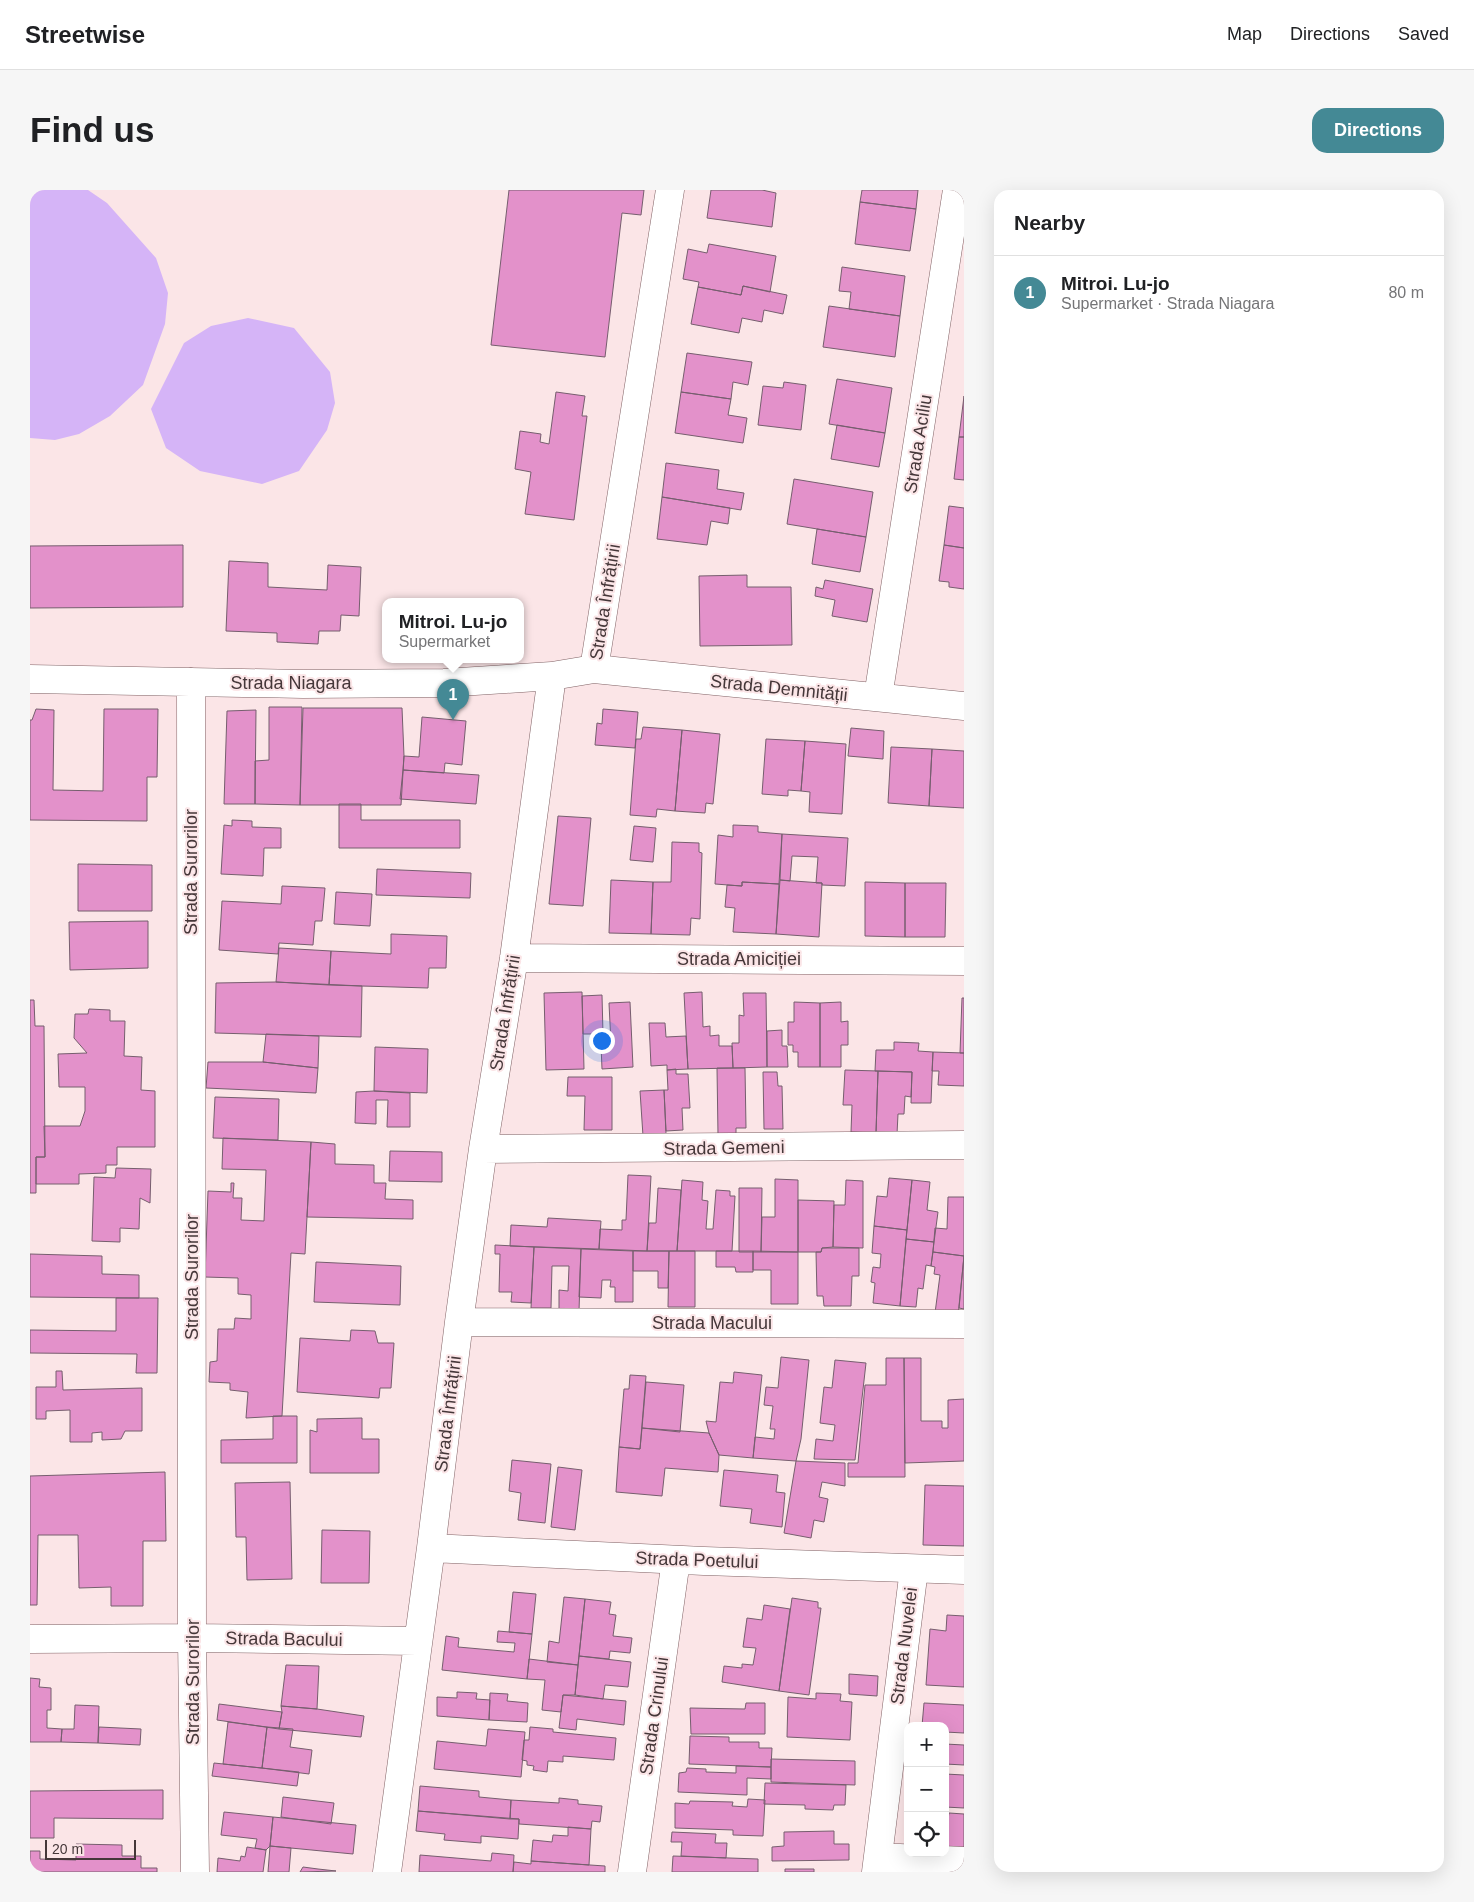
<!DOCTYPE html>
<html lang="en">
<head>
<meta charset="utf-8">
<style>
	:root { --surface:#fff; --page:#f6f6f6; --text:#202124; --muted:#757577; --line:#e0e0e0; --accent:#448995 }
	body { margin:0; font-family:Helvetica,sans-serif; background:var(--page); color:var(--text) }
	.controls { position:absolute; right:15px; bottom:15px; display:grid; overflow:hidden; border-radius:10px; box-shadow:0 5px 20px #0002 }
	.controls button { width:45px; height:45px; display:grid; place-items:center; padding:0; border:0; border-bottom:1px solid var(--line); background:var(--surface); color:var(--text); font:25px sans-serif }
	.scale { position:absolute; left:15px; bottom:12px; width:91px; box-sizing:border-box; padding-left:5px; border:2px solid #453739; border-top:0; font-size:14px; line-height:18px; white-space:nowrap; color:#453739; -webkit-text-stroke:4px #fbe5e7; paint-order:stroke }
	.you { position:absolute; left:571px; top:850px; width:18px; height:18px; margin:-12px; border:4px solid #fff; border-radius:50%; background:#1a73e8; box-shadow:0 0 0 8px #1a73e833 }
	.badge { display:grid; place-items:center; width:32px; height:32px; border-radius:50%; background:var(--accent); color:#fff; font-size:16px; font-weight:700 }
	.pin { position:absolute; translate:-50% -41px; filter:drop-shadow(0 1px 2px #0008) }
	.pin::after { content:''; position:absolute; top:26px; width:18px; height:15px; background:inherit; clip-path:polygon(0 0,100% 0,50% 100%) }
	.popup { position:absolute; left:352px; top:408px; width:142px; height:65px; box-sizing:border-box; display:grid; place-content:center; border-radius:10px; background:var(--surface); filter:drop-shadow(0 1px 4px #0005); font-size:16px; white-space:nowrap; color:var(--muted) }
	.popup b { font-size:19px; color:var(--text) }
	.popup::after { content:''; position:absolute; left:50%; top:100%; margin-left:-10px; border:10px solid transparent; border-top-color:var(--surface) }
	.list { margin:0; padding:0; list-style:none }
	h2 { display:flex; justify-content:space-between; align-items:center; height:65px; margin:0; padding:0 20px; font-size:21px }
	h2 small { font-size:16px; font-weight:400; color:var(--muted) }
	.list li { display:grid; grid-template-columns:32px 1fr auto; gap:15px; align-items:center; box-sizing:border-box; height:75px; padding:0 20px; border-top:1px solid var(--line) }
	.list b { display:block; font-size:19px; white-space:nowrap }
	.list p { margin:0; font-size:16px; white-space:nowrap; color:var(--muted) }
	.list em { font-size:16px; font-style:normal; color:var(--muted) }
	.icon { flex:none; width:28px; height:28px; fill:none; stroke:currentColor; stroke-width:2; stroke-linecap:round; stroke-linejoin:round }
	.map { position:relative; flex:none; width:934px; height:1682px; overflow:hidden; border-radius:15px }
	header { display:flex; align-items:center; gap:30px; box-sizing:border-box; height:70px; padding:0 25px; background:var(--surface); border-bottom:1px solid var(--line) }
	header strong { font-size:24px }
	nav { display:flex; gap:28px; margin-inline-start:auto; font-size:18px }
	.intro { display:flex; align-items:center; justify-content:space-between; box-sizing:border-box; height:120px; padding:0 30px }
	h1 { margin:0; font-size:35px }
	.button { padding:12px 22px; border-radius:15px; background:var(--accent); color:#fff; font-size:18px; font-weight:700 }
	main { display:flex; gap:30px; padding:0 30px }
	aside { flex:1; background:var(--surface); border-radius:15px; box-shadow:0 5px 20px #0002 }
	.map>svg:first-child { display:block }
	.water { fill:#d5b4f7 }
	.building { fill:#e391ca; stroke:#765e6e }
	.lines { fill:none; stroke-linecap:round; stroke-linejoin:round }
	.minor-casing { stroke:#806265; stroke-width:29 }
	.minor { stroke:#fff; stroke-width:28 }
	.labels { text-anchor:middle; stroke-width:4; stroke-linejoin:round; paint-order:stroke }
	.street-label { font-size:18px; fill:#453739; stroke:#fbe5e7 }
</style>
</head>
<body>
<header>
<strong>Streetwise</strong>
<nav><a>Map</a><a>Directions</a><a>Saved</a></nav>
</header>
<div class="intro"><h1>Find us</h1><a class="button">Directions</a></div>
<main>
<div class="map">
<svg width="934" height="1682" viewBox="0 0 934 1682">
	<rect width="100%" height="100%" fill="#fbe5e7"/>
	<path class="water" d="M0 0H58L77 13 126 68 138 103 135 134 113 195 80 226 49 244 25 250 0 248Z
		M218 128 264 138 300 182 305 213 297 240 269 281 232 294 170 281 136 258 121 219 154 153 181 136Z"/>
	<path class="building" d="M479 0H614L611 25 592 23 575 167 461 155Z
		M681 0H732L746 3 742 37 677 28Z
		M832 0H888L886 19 830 12Z
		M830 12 886 19 880 61 825 54Z
		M679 54 746 66 740 102 713 96 711 105 668 97 669 92 653 89 658 59 677 63Z
		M812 77 875 86 870 126 819 119 821 102 809 101Z
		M713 96 757 105 753 124 734 120 732 132 712 128 709 143 661 134 668 97 711 105Z
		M799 116 870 126 865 167 793 157Z
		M657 163 722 172 718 195 703 192 701 209 651 202Z
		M807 189 862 198 855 243 799 234Z
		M754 192 776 195 771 240 728 235 733 196 753 198Z
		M526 202 555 206 552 226H557L544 330 495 324 501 282 485 279 490 241 511 244 510 252 519 254Z
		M651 202 701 209 698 225 717 228 713 253 645 243Z
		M934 206V247H929Z
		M807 235 855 243 849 277 801 269Z
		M929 247H934V290L924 289Z
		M636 273 689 280 687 299 714 303 711 320 632 307Z
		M764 289 843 302 836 347 757 334Z
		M632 307 700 318 698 334 681 331 677 355 627 349Z
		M919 316 934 318V358L914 355Z
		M787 339 836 347 830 382 782 374Z
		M153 355V417L0 418V356Z
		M914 355 934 358V399L919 397V392L909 391Z
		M199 371 238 373V397L297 400 298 375 331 377 329 426 311 425 310 441H289L288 454 247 452V443L196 441Z
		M717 385V397H761L762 455 670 456 669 386Z
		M795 390 843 399 837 432 802 426 805 410 785 406 786 397 793 399Z
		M239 517H272L270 615 225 614V571L239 570Z
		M273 518H372L374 566 371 615H270Z
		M6 519 24 520 23 600 73 601 74 519H128L127 587H117V631L0 630V530H2Z
		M573 519 608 522 605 558 565 555 567 533 572 534Z
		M226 520 225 614H194L197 521Z
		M392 527 436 531 432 575 415 573 414 583 373 580 374 566 389 567Z
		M613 537 652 540 645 621 627 619 626 627 600 625 606 549H611Z
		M821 538 854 541 853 569 818 566Z
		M652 540 690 544 683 614 676 613 675 623 645 621Z
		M736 549 775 551 771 601 758 600V606L732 604Z
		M775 551 816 554 812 624 779 622 780 602 771 601Z
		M861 557 902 559 899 616 858 613Z
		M902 559 934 561V618L899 616Z
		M373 580 449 585 446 614 370 609Z
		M309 614H331V630H430V658H309Z
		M528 626 561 628 553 716 519 714Z
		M202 630 222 631V637L251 638V658H234L233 686 191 684 194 635 202 636Z
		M703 635 728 636V642L752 644 749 694 712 692V696L685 694 688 645 703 647Z
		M604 636 626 638 623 672 600 670Z
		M752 644 818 648 815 696 792 695V693H786L788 667 762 666 760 691 750 690Z
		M642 652 669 653V662L672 663 670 729 661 728 660 745 621 744 623 692H641Z
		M48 674 122 675V721H48Z
		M347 679 441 683 440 708 346 705Z
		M581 690 623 692 621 744 579 743Z
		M750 690 792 693 789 747 746 744Z
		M712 692 749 694 746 744 703 742 705 718 695 717 697 695 712 696Z
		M835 692 875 693V747L835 746Z
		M875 693H916L915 747H875Z
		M252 696 295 698 292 731H285L283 755 249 753 248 764 189 760 192 711 251 714Z
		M306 702 342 704 340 736 304 734Z
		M118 731V778L40 780 39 732Z
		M361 744 417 746 416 778H399L398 798 299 795 301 761 361 764Z
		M249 758 301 761 299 795 246 792Z
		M246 792 332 796 331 847 185 843 186 793Z
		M552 802 554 879 516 880 514 803Z
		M672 802 673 837 680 836V846L689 845V856H702L703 878 658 879 654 803Z
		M713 803H736L737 877 703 878 702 853H709V825L714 826Z
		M572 805 573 844H553L552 806Z
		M932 808H934V863H930Z
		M0 810H4L5 836H14L15 967H6V1003H0Z
		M600 812 603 877 572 879 571 855 581 854 579 813Z
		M764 812 790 813V877H768V862H763V855H758V832H764Z
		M811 812V832L818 831V855H811V877H790V813Z
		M59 819 80 820V831H95L94 866 112 867 111 900 125 901V957H87V975H76V983L49 984V994H6V967H15L14 936H50L55 921V897H29L28 864 57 863 44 848 45 824H58Z
		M619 833H635L636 847 656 846 658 879 637 880V875L621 876Z
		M752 840V856H757L758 877H737V841Z
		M236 844 289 846 288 878 233 872Z
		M864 852 889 853 888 861 903 862 901 913H881L882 882 845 881 846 860H864Z
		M345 857 398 859 397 903 344 901Z
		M903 862 934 863V896L908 895 909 881H902Z
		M178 872H233L288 878 286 903 176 898Z
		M687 878H715L716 938H706V945H688Z
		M646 879V884H658L660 918H652L653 940 636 941 634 900H638L637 880Z
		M815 880 848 881 846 943 821 942 822 915H813Z
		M848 881 882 882 881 907 875 906 874 924H868L867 944 846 943Z
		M733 882H747L748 896H752L753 939H734Z
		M538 887H582V940H554L555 906H537Z
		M634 900 636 944 613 946 610 901Z
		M344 901 380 903V937H357L358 910H346V934L325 933 326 902Z
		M185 907 249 909 248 950 183 948Z
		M193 948 281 952 275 1064 261 1063 252 1226 216 1228 218 1202 200 1200V1193L179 1192 180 1172 187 1171 188 1139H204L205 1128 221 1129V1105L208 1104V1088L175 1087 178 1001 201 1002V993H204L203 1008H212L211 1030 234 1031 236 980 192 979Z
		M281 952 305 954V974L344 975V993H356L355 1009 383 1010V1029L277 1027Z
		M360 961 412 962V992L359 991Z
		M86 978 121 979 120 1013 110 1008 109 1039 90 1038V1052L62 1051 64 987 85 988Z
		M598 985 621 986 617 1061 569 1059 570 1039 592 1040V1030H596Z
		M859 988 882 990 877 1040 844 1036 847 1006 857 1007Z
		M745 989 768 990V1062H731L732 1027H745Z
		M652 990 673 992 672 1010 678 1011 676 1039H683L686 1000 700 1001V1006H705L702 1061H647Z
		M816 990 833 991V1058L803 1057 804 1015H815Z
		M882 990 900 992 897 1020 908 1022 904 1052 876 1049Z
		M628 998 651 1000 647 1061H617L619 1033H626Z
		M709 998H732L731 1062H709Z
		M918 1007H934V1066L903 1062 905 1038 917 1039Z
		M768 1010 804 1011 803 1057 792 1058 791 1062H768Z
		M518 1028 571 1031 569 1059 480 1056 481 1035 517 1037Z
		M844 1036 877 1040 870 1116 843 1113 845 1093 841 1092 843 1077 850 1078 851 1064 842 1063Z
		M876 1049 904 1052 901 1076 896 1075 893 1099 888 1098 886 1117 870 1116Z
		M465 1055 504 1057 501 1113 481 1112 482 1102H469L470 1064H465Z
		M504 1057 551 1059 549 1121 529 1120V1100L538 1101 539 1076H522L521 1118H501Z
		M792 1058H829V1086H822L821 1116H794L793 1106H787L786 1062H791Z
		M551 1059 603 1061V1112H585V1097H580L581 1090H572L571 1108 549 1107Z
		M603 1061H639L638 1098H628V1081H603Z
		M639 1061H665V1117H638Z
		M686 1061H723V1082H706L705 1077H686Z
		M723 1061 768 1062V1114H741V1080H723Z
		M903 1062 934 1066 928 1126 905 1123 910 1085 904 1084 905 1077 901 1076Z
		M0 1064 72 1066V1084L109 1085V1108L0 1107Z
		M934 1066V1119L929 1118Z
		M286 1072 371 1076 370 1115 284 1112Z
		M86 1108H128L127 1183H106L107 1164 0 1163V1140L86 1141Z
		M321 1140 345 1141 348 1153H364L361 1198H350L349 1208 267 1202 270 1148 320 1151Z
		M751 1167 779 1170 771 1249 766 1271 723 1268 725 1247 744 1249 745 1239H740L743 1216 734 1215 736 1197 748 1198Z
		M856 1168H874L875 1287H818V1273H828L835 1195H856Z
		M874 1168H891V1231H912V1238H918V1210L934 1209V1271L875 1273Z
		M805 1170 836 1173 825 1270 784 1269 786 1249 803 1251 805 1235 790 1233 794 1197 802 1198Z
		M26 1181H32L33 1200 112 1198V1241H95L91 1249 72 1250V1242L62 1243V1252H40V1220L16 1221V1229H6V1197H26Z
		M704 1182 732 1185 723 1268 689 1265 679 1243 676 1231 686 1232 690 1192 703 1193Z
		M600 1185 616 1186 610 1259 589 1257 594 1199H599Z
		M616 1192 654 1195 650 1242 612 1238Z
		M243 1226H267V1273H191V1250L243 1249Z
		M332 1228V1249H349V1283H280V1240L287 1242V1229Z
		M612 1238 679 1243 689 1265 688 1282 635 1278 632 1306 586 1302 589 1257 610 1259Z
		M482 1270 521 1274 515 1333 488 1330 491 1303 479 1301Z
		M766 1271 815 1273V1296L792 1292 789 1307 798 1309 794 1332 784 1330 781 1348 754 1343Z
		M528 1277 552 1280 545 1340 521 1337Z
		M694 1280 748 1285 746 1302 755 1303 752 1337 720 1333 722 1319 690 1316Z
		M135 1282 136 1351H113V1416H81V1397L49 1398 48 1345H8L7 1415H0V1286Z
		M260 1292 262 1389 217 1390 216 1347H206L205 1293Z
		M895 1295 934 1296V1356L893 1355Z
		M292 1340 340 1341 339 1393H291Z
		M483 1402 506 1404 502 1444 479 1442Z
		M534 1407 555 1409 548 1475 517 1472 519 1451 529 1453Z
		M762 1408 788 1412V1418H791L779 1505 749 1501Z
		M555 1409 581 1412 579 1424 586 1425 583 1446 602 1448 600 1463 580 1461 579 1469 549 1466Z
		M734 1415 760 1419 749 1501 692 1492 694 1476 712 1478V1474L723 1475 726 1458 713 1457 717 1428 732 1430Z
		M917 1425 934 1426V1497L896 1495 900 1439 916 1441Z
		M468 1441 502 1444 497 1489 412 1480 416 1446 429 1448 428 1457 484 1462 485 1453 467 1452Z
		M549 1466 601 1472 598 1497 575 1495 573 1509 545 1505Z
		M499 1469 548 1475 545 1505H533L531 1522 512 1520 515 1490 497 1489Z
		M256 1475 289 1476 287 1519 251 1516Z
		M819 1484 848 1486 847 1506 819 1504Z
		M0 1488 10 1489 9 1497 21 1498V1520H17V1538L32 1539 31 1552H0Z
		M427 1502 447 1503 446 1509 460 1510 459 1530 407 1526V1507L427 1508Z
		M460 1503 478 1504 477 1511 498 1513 497 1532 459 1530Z
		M786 1503 811 1504 810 1511 822 1512 820 1550 757 1547 758 1507 786 1509Z
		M533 1505 596 1511 594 1535 547 1529 546 1540 529 1538Z
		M716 1513H735V1544H661L660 1518 715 1519Z
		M894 1513 934 1515V1543L915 1542V1536H892Z
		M189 1514 252 1522 249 1539 187 1530Z
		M45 1515 69 1516 68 1553 31 1552 32 1539H44Z
		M251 1516 287 1519 334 1526 331 1547 249 1539 252 1522Z
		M198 1532 237 1537 232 1578 193 1574Z
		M69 1537 111 1539 110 1555 68 1553Z
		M237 1537 263 1539 260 1557 282 1560 279 1584 232 1578Z
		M500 1537 523 1539V1542L586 1548 584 1570 533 1566V1572L518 1571 517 1582 503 1580 504 1576 497 1575V1571L492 1570 494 1550H499Z
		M458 1539 495 1542 491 1587 404 1579 407 1551 456 1556Z
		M660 1546 699 1547V1552H729V1558H742L741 1577 659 1574Z
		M915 1554 934 1555V1575L915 1574Z
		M741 1569 825 1571V1595L741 1592Z
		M184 1573 269 1582 267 1596 182 1586Z
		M706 1576 741 1577V1589L717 1588V1605L648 1602 649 1583 656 1582 657 1578 676 1579V1582L706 1583Z
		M915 1584 934 1585V1618L915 1617Z
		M735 1593 816 1595 815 1615H804L803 1620 775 1619V1615L734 1614Z
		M390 1596 449 1601V1607L481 1610 480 1629 388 1621Z
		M133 1600V1629L24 1628V1648H0V1601Z
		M253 1607 304 1613 301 1634 251 1627Z
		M529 1608 548 1610V1614L572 1616 570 1632 562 1631 561 1639 489 1634V1629H480L481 1610 529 1613Z
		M718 1609 735 1610 733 1646 703 1645V1640L645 1638V1613L659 1614 660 1611 703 1612 702 1616 717 1617Z
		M388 1621 489 1629 488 1649 451 1646V1653L414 1650 415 1644 386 1641Z
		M194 1622 243 1627 240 1656 236 1660 225 1658 227 1649 191 1645Z
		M919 1623 934 1624V1664L915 1662V1629H918Z
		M243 1627 326 1635 323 1664 240 1656Z
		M538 1637 561 1639 559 1675 501 1671 503 1650 522 1652 523 1645 538 1646Z
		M804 1641V1654H819V1670L742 1671V1657L754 1656V1642Z
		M642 1642 686 1644 685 1653H697L696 1668 651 1666 652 1652H641Z
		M46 1654 92 1655V1666H111V1678H127V1682H0V1661H10V1669L46 1670Z
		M240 1656 261 1658 259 1682H238Z
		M217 1657 236 1660 233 1682H187L188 1668 210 1671 211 1666 215 1667Z
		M462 1663 484 1665 483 1682H389L390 1665 461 1671Z
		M643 1666 728 1669V1682H642Z
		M501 1671 575 1676V1682H483L484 1672 501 1674Z
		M273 1677 288 1679 306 1681 270 1682Z
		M755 1679H784V1682H755Z"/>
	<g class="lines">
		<g class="minor-casing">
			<path id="minor" d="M564 479 934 516
				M0 489 273 494 414 493 522 486
				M161 492 162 1448 165 1682
				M848 507 927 0
				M484 768 934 771
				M453 959 934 955
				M429 1132 934 1134
				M401 1358 674 1371 934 1380
				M0 1449 162 1448 387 1451
				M848 1667 934 1671
				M357 1682 401 1358 429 1132 453 959 484 768 522 486 564 479 640 0
				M602 1682 646 1370
				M846 1682 884 1379"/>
		</g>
		<use href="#minor" class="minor"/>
	</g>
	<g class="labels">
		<g class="street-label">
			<text transform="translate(888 254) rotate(-81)" y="6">Strada Aciliu</text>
			<text transform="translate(575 412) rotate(-81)" y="6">Strada Înfrățirii</text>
			<text x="261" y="499">Strada Niagara</text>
			<text transform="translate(749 498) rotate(6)" y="6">Strada Demnității</text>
			<text transform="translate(161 682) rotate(-90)" y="6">Strada Surorilor</text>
			<text x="709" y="775">Strada Amiciției</text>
			<text transform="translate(475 823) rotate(-81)" y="6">Strada Înfrățirii</text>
			<text transform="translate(694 958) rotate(-1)" y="6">Strada Gemeni</text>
			<text transform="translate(162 1087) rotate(-90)" y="6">Strada Surorilor</text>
			<text x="682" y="1139">Strada Macului</text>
			<text transform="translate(418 1224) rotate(-83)" y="6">Strada Înfrățirii</text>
			<text transform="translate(667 1370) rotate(2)" y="6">Strada Poetului</text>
			<text transform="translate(254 1449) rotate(1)" y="6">Strada Bacului</text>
			<text transform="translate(874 1456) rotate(-83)" y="6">Strada Nuvelei</text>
			<text transform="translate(163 1492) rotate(-90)" y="6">Strada Surorilor</text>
			<text transform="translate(624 1526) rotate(-82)" y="6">Strada Crinului</text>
		</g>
	</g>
</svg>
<div class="controls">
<button>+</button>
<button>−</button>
<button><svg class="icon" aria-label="locate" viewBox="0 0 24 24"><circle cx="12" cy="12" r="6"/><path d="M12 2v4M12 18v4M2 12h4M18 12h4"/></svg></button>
</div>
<div class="scale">20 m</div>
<div class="you"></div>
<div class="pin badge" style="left:423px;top:530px">1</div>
<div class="popup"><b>Mitroi. Lu-jo</b>Supermarket</div>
</div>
<aside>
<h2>Nearby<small></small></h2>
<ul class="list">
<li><span class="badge">1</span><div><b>Mitroi. Lu-jo</b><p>Supermarket · Strada Niagara</p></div><em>80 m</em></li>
</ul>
</aside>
</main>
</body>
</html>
